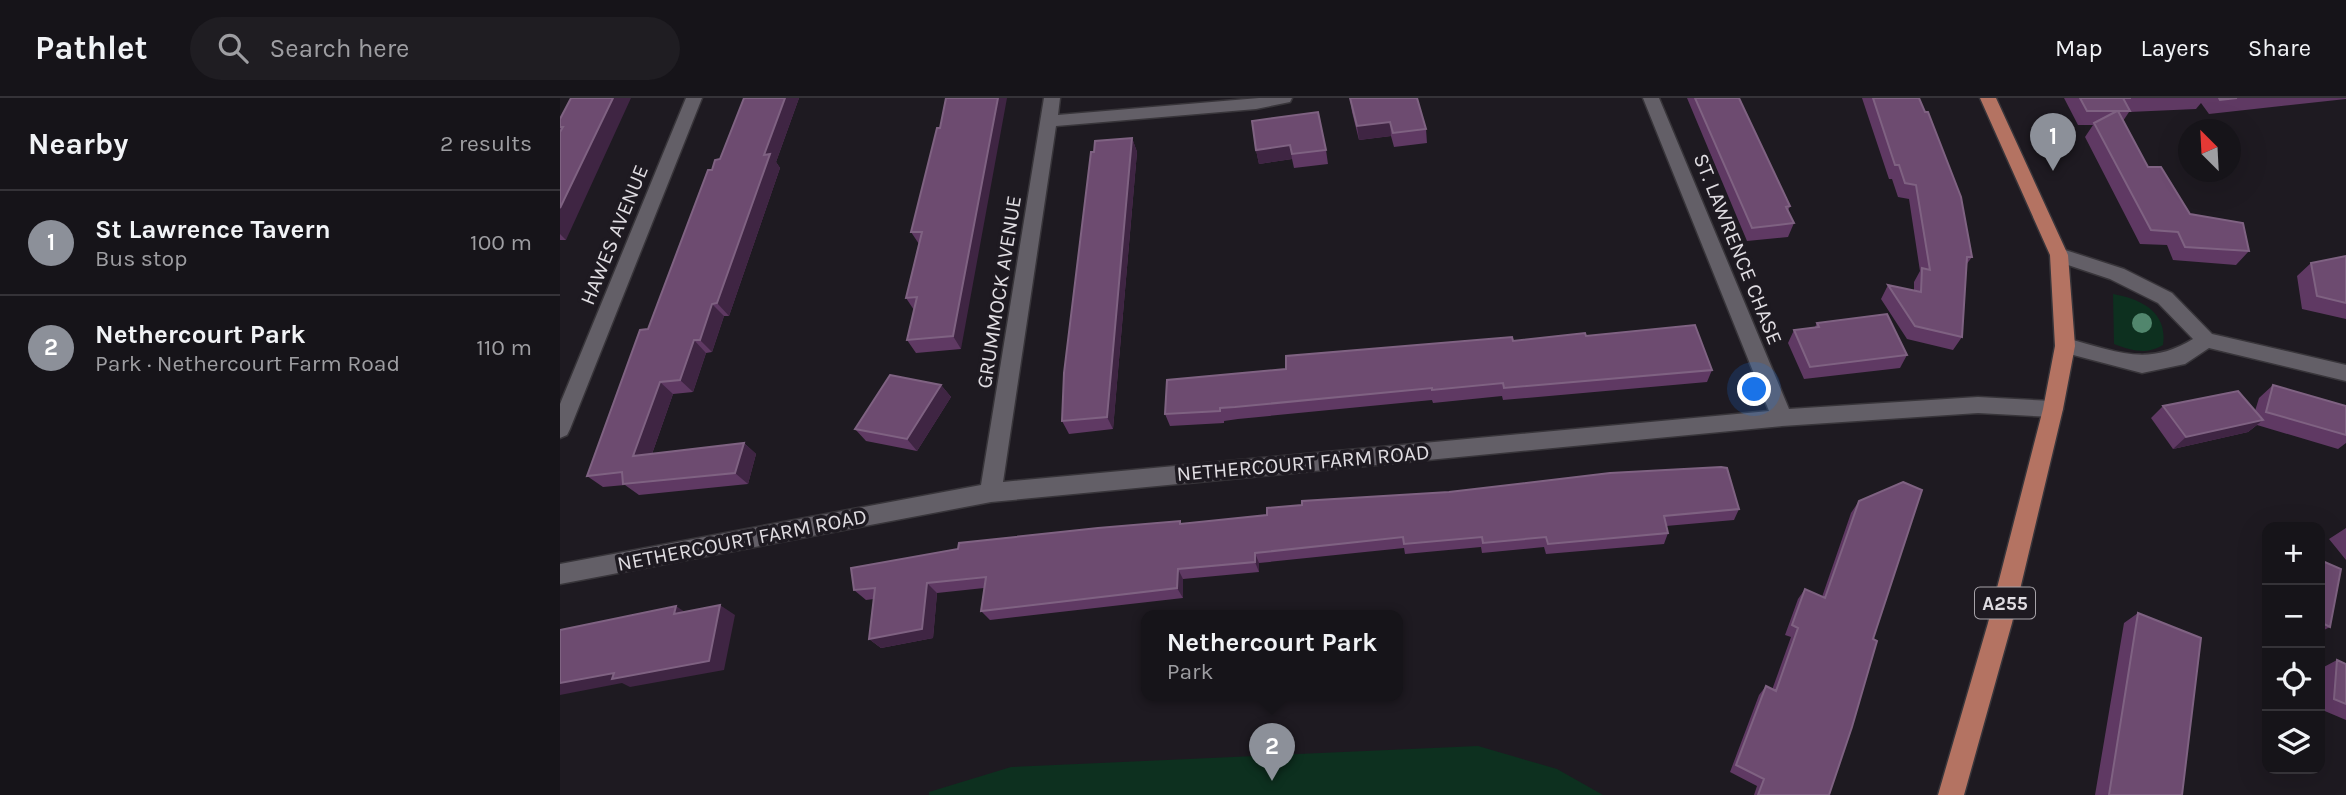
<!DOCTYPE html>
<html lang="en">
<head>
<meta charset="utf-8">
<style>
	:root { --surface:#161419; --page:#1f1d22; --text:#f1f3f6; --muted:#9e9ea2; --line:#353338; --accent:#8c9099 }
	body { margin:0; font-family:Karla,sans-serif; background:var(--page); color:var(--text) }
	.controls { position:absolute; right:21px; bottom:21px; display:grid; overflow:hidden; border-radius:14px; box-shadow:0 7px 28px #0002 }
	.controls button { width:63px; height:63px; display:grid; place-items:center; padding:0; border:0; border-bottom:2px solid var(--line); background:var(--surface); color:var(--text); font:35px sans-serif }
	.compass { position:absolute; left:1618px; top:21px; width:63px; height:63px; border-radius:50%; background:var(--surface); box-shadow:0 7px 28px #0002; rotate:336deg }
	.you { position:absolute; left:1195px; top:292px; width:24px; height:24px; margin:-18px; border:5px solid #fff; border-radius:50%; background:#1a73e8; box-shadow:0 0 0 10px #1a73e833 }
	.badge { display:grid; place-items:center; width:46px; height:46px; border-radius:50%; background:var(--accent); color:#fff; font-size:23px; font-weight:700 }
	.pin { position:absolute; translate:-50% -58px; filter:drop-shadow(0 2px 4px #0008) }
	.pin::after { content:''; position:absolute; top:37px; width:24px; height:21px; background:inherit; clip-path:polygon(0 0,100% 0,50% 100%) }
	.popup { position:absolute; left:581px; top:512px; width:262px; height:91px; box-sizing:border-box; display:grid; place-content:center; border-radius:14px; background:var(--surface); filter:drop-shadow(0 2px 5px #0005); font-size:23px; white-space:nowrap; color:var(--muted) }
	.popup b { font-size:26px; color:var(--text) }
	.popup::after { content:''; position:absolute; left:50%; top:100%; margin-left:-14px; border:14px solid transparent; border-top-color:var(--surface) }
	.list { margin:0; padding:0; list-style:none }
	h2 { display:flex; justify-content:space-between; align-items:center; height:91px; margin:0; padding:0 28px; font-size:30px }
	h2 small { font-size:23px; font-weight:400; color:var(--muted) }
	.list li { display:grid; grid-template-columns:46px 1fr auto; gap:21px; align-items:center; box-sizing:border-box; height:105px; padding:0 28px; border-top:2px solid var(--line) }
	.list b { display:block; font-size:26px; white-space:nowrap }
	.list p { margin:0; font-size:23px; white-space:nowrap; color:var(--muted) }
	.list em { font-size:23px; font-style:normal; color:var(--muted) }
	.icon { flex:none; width:38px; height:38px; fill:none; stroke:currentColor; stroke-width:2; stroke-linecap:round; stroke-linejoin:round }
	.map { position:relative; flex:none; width:1786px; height:697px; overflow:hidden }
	header { display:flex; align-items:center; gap:42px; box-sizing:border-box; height:98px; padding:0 35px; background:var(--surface); border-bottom:2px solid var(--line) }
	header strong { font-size:33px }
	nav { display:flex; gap:38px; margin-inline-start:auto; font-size:24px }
	.search { width:490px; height:63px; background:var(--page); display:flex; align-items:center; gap:18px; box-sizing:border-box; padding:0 24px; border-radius:38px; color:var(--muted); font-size:26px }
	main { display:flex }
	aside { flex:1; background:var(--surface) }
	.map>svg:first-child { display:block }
	.green { fill:#0d301f }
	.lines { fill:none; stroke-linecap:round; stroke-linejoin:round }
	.minor-casing { stroke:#38353a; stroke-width:3 }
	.major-casing { stroke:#38353a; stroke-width:3 }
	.minor { fill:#635f67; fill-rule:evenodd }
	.major { fill:#b47362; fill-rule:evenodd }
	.tree { fill:#51866d }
	.wall { fill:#5f3963 }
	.shaded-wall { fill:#3f2543 }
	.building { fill:#6d4b70; stroke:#7f6282; stroke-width:2 }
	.labels { text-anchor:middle; stroke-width:7; stroke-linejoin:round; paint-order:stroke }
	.shield { fill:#1e1a21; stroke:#a6a2a8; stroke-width:2 }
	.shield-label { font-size:19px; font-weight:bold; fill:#e0dde2 }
	.street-label { font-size:21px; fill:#e0dde2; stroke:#1e1a21 }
</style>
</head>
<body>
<header>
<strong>Pathlet</strong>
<div class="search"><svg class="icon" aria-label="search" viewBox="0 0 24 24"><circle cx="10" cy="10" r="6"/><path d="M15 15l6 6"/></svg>Search here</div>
<nav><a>Map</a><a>Layers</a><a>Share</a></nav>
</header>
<main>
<aside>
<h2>Nearby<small>2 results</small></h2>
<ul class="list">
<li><span class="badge">1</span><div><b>St Lawrence Tavern</b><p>Bus stop</p></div><em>100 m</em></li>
<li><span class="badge">2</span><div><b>Nethercourt Park</b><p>Park · Nethercourt Farm Road</p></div><em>110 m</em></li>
</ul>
</aside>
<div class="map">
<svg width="1786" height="697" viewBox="0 0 1786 697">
	<rect width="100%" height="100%" fill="#1e1a21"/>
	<path class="green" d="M1553 196C1581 201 1608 214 1603 247 1586 257 1573 253 1554 246Z
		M918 648 997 671 1043 697H369V694L451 669Z"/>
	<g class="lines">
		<g class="minor-casing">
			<path id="minor" d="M126 0H142L10 331 7 337 0 340V306Z
				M484 0H500L498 17 699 0H732L730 4 696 11 496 28 443 384 1209 313 1083 0H1099L1229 311 1418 299 1493 303 1500 305 1503 311 1500 317 1493 319 1418 315 1222 328 431 404 0 486V466L421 387Z
				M1499 150 1564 171 1612 195 1652 236 1786 267V283L1649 250 1625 266 1582 275 1498 253 1495 248 1498 243 1505 240C1554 252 1586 270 1633 241L1598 205 1550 181 1493 162 1490 157 1493 152Z"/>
		</g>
		<g class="major-casing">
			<path id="major" d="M1420 0H1436L1508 157 1515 248 1503 311 1452 525 1404 697H1378L1428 525 1483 311 1495 248 1490 157Z"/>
		</g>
		<use href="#minor" class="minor"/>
		<use href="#major" class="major"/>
	</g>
	<circle class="tree" cx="1582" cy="225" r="10"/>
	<path class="wall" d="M11 0 6 142H0V21Z
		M184 0H239L216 64 220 70 169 218H164L152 254 146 255 133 294 113 296 92 356 184 345 196 356 188 386 79 397 65 387 43 389 27 378 88 231 152 72 160 61Z
		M790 0 866 31 867 45 834 49 831 38 799 42 792 14Z
		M1127 0H1179L1230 108 1228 113 1234 125 1228 139 1187 143Z
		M1302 0H1359L1412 159 1406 167 1402 239 1393 252 1347 241 1321 201 1328 187 1354 193V184L1360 173 1349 101 1338 99 1332 81H1329Z
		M1504 0H1786V1L1649 16 1641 5 1636 11 1569 14 1563 23 1588 69 1630 116 1689 153 1676 167 1613 162 1607 147 1580 146 1525 39 1533 27H1518Z
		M377 30 401 251 356 255 347 242 354 212 346 200 359 146 351 134Z
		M572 40 577 54 553 331 509 336 502 323 534 54Z
		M696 52H766L768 66 734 70 732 61 699 66Z
		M1786 158V221L1742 211 1737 178 1751 165Z
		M1257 225 1347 257 1340 270 1244 281 1228 245 1234 232 1255 229Z
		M1026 238 1152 272 1147 284 943 302 942 298 873 305 872 302 678 321 664 323V325L610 328 605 316 953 243Z
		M381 287 391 299 357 353 306 343 295 331Z
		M1713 287 1786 308V345L1778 351 1697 327 1688 334 1613 351 1591 320 1603 308 1695 313 1699 300Z
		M1299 403 1313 541 1269 697H1194L1197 688 1170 674 1199 597 1206 588 1212 592 1231 539 1225 537 1238 501 1245 491 1262 499 1291 415Z
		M1179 411 1174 422 1106 428 1108 435 1104 446 986 456 984 449 922 455 921 449 845 456 844 450 699 465V474L623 481V500L430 522 421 513 424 490 377 495 373 540 321 550 309 541 314 501 306 502 294 492 622 426Z
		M1786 430V462L1769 441Z
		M1760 462 1770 529 1760 534Z
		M1578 515 1622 697H1535L1564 525Z
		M1777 562 1786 566V622L1760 611V571Z"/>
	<path class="shaded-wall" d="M53 0H71L6 142 0 136V110Z
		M225 0H239L216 64 220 70 169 218 157 205 204 57Z
		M438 0H447L401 251 393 238Z
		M830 24 831 38 799 42 797 28Z
		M572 40 577 54 553 331 547 319Z
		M730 47 732 61 699 66 696 52Z
		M152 206 164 218 152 254 140 242Z
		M134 242 146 255 133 294 120 282Z
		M100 284 113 296 87 370 73 358Z
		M381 287 391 299 357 353 347 341Z
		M1703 322 1688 334 1613 351 1626 339Z
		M184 345 196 356 188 386 175 375Z
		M695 455 699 465V474L695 464Z
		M618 471 623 481V500L617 490Z
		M367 485 377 495 373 540 321 550 309 541Z
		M160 507 175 517 164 572 70 589 62 585 0 597V585L54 575Z
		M116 508 131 518 114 516Z"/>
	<path class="building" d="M11 0H53L0 110V34L3 29H0V21Z
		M184 0H225L204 57 210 56 157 205 152 206 140 242H134L120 282 100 284 73 358 184 345 175 375 63 386 62 374 27 378 80 232 88 231 148 72H152L155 62 160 61Z
		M386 0H438L393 238 347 242 357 199 346 200 362 134H351L377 30H380Z
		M790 0H857L866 31 833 35 830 24 797 28Z
		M1135 0H1179L1230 108 1226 109 1234 125 1192 130Z
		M1313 0H1359L1365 14H1368L1401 99 1412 159H1407L1402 239 1355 228 1328 187 1361 194 1362 170 1370 172 1356 87 1345 85 1339 67H1335Z
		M1520 0H1571H1563L1570 13H1558L1588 69H1601L1630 116 1683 125 1689 153 1625 149 1618 134 1591 132 1534 25 1557 13H1527Z
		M1659 0H1677L1660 2Z
		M758 14 766 52 732 56 730 47 696 52 692 23Z
		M572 40 547 319 502 323 504 275 531 54H534L535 43Z
		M1786 158V205L1757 198 1751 165Z
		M1327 216 1347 257 1250 269 1234 232 1259 229 1257 225Z
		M1135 227 1152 272 944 290 943 285 872 292V290L675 309 660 310V313L605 316 607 282 726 271V258L952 239 953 243 1025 235 1026 238Z
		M330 277 381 287 347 341 295 331Z
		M1713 287 1786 308V337L1706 314Z
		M1678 293 1703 322 1626 339 1603 308Z
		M1161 369 1167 370 1179 411 1104 418 1108 435 988 446 986 439 923 445 922 439 844 446 843 439 695 455V464L618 471 617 490 421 513 426 479 367 485 362 531 309 541 315 490 294 492 291 470 398 451 399 445 538 430 620 423V426L707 417V410L742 407V403L889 394 1050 375Z
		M1343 384 1362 392 1313 541 1317 543 1292 629 1269 697H1198L1204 681 1176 667 1206 588 1216 593 1238 530 1232 527 1245 491 1265 500 1299 403Z
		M1760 462 1781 471 1770 529 1760 524Z
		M160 507 149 563 52 581 54 575 0 585V532L116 508 114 516Z
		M1578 515 1641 540 1622 697H1549Z
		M1777 562 1786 566V606L1774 601Z"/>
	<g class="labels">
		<rect class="shield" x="1415" y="489.5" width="60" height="31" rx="5"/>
		<g class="shield-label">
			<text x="1445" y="512">A255</text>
		</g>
		<g class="street-label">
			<text transform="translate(54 137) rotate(-68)" y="7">HAWES AVENUE</text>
			<text transform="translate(1178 151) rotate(68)" y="7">ST. LAWRENCE CHASE</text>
			<text transform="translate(439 194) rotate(-81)" y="7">GRUMMOCK AVENUE</text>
			<text transform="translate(743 365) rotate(-5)" y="7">NETHERCOURT FARM ROAD</text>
			<text transform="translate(182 442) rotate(-11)" y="7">NETHERCOURT FARM ROAD</text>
		</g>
	</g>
</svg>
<div class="controls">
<button>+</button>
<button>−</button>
<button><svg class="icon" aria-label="locate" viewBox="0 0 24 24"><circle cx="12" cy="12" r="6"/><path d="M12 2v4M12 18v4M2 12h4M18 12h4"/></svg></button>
<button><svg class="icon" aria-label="layers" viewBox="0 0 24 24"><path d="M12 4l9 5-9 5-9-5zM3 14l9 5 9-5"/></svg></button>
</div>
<svg class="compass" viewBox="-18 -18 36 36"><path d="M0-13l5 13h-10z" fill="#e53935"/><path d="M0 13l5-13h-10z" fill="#9e9ea2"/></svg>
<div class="you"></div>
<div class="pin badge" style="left:1493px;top:73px">1</div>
<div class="pin badge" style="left:712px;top:683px">2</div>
<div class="popup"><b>Nethercourt Park</b>Park</div>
</div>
</main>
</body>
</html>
